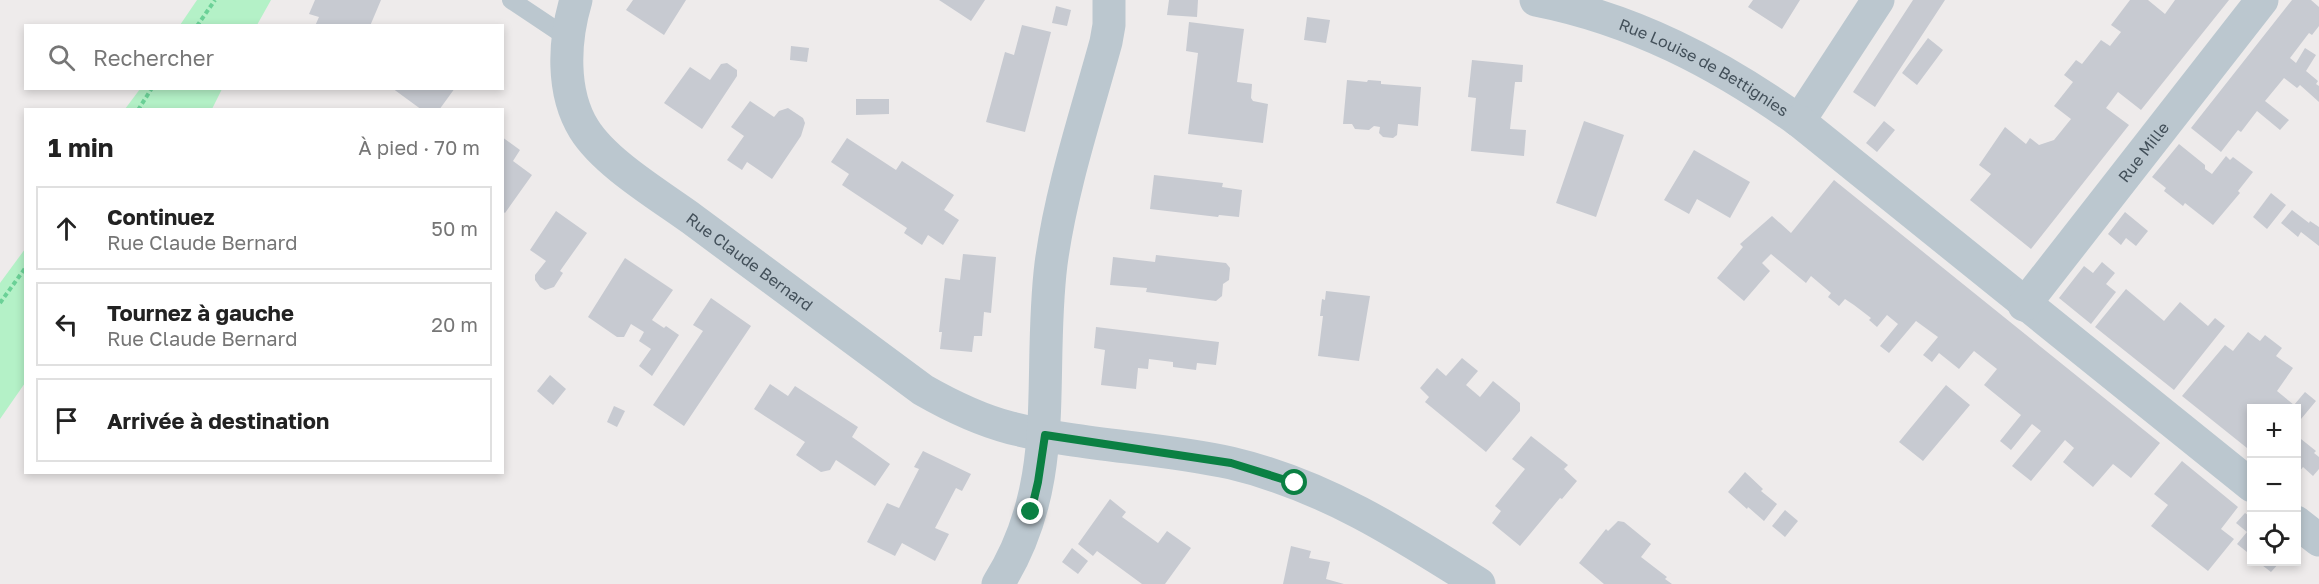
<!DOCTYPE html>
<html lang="fr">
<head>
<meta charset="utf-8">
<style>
	:root { --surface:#fff; --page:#f2f2f2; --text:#222; --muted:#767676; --line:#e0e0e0 }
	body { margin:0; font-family:"Golos Text",sans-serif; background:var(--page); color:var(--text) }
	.controls { position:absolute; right:18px; bottom:18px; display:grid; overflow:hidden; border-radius:0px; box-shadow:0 3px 9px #0003 }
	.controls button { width:54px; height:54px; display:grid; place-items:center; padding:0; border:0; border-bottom:2px solid var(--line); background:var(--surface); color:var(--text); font:30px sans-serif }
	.stop { position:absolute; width:18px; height:18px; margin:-14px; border:4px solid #0b8043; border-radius:50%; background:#fff }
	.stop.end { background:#0b8043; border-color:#fff; box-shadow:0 2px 6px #0008 }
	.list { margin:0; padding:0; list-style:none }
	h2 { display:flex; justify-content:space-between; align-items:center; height:78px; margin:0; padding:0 24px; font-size:26px }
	h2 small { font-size:20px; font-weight:400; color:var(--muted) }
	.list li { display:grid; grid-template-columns:39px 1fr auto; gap:18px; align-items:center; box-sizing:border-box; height:84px; margin:0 12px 12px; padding:0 12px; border:2px solid var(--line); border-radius:0px }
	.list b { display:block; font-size:22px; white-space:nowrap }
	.list p { margin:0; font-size:20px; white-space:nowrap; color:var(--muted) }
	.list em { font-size:20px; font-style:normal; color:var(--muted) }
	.icon { flex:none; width:33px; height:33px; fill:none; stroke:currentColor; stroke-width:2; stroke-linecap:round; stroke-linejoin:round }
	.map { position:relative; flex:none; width:2319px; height:584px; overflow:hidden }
	.search { position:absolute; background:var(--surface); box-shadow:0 3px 9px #0003; left:24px; top:24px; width:480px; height:66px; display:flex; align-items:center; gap:15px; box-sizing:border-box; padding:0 21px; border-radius:0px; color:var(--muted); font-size:22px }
	.panel { position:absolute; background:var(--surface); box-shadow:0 3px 9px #0003; left:24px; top:108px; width:480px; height:366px; border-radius:0px }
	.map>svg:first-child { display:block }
	.green { fill:#b4f1c7 }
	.building { fill:#c7cad1 }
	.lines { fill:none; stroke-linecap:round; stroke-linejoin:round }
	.path { stroke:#6bd197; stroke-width:4; stroke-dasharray:4.5 3; stroke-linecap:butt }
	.lane { stroke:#bbc7cf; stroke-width:18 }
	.street { stroke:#bbc7cf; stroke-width:33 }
	.route { stroke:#0b8043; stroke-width:8 }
	.labels { text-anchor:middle; stroke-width:4.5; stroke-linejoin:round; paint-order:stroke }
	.street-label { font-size:16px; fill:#43505a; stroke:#fff }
</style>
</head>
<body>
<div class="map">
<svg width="2319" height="584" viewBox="0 0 2319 584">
	<rect width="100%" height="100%" fill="#eeebeb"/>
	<path class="green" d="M197 0H271L257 25H180Z
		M140 89V88L222 89 212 109H125Z
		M25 249V383L0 419V283Z"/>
	<path class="building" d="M315 0H381L370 26H315L319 17 309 14Z
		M633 0H686L664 35 626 10Z
		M939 0H985L971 21Z
		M1169 0H1198L1197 17 1167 15Z
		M1753 0H1800L1782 29 1748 7Z
		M1913 0H1945L1875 107 1853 92Z
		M2130 0H2148L2165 14 2175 0H2229L2141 110 2118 92 2106 108 2129 125 2031 249 1970 200 1991 174 1979 165 2005 127 2026 144 2030 138 2039 145 2054 140 2071 119 2054 106 2073 82 2064 75 2076 60 2082 64 2101 40 2110 46 2121 32 2111 25Z
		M2292 0H2311L2319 7V26L2312 35 2309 33 2290 58 2296 63 2305 48 2316 55 2306 71 2318 81 2316 84 2319 86V102L2300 85 2297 88 2284 78 2265 101 2289 120 2280 130 2257 111 2241 132 2238 130 2221 152 2191 128Z
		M1056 6 1071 10 1067 26 1052 23Z
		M1307 17 1330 20 1326 43 1304 40Z
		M1189 22 1244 29 1237 82 1252 84 1251 98 1253 101 1268 104 1263 143 1188 134 1198 53 1186 51Z
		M1022 25 1051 32 1025 132 986 122 1005 52 1014 55Z
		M1928 38 1943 50 1917 85 1902 73Z
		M791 46 809 48 807 62 790 60Z
		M1472 60 1523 65 1522 82H1515L1510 129 1526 130 1524 156 1471 151 1476 98 1468 97Z
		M727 63 737 70V76L702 129 664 103 690 67 710 80 721 64Z
		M1347 80 1367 82 1368 80 1381 81V84L1421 87 1418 126 1398 124 1397 135 1393 138 1383 137 1379 133 1380 127 1374 126 1369 130 1355 129 1352 124H1343Z
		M392 88H455L439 110H422Z
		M856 99H889V114L856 115Z
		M750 101 774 117 779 111 788 108 803 118 805 123 801 136 772 179 747 162 742 170 727 160 744 136 731 127Z
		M1584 121 1624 135 1596 217 1556 203Z
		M1884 121 1895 130 1877 152 1866 143Z
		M502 137 520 150 513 161 532 175 505 213 502 211Z
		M847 138 896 170 902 161 954 195 944 210 959 220 943 245 928 235 922 245 904 233 907 228 842 185 849 174 831 162Z
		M2179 144 2205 165V169L2212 174 2226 156 2230 160 2233 157 2253 172 2238 191 2240 193 2213 225 2185 203 2183 206 2164 191 2166 188 2152 177Z
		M1694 150 1750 182 1730 218 1697 199 1689 214 1664 200Z
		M1154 175 1223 183 1222 187 1242 190 1239 217 1219 215 1218 217 1150 209Z
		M1834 180 2160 443 2131 478 2113 464 2093 487 2063 462 2074 448 2065 440 2031 481 2012 466 2041 431 2032 424 2011 450 2000 441 2021 415 1984 385 1997 369 1974 351 1959 369 1939 353 1932 362 1923 355 1938 337 1916 321 1889 353 1880 346 1898 324 1887 315 1877 327 1869 320 1871 318 1854 305 1845 299 1839 306 1828 297 1831 293 1811 276 1806 283 1771 254 1762 263 1770 271 1744 301 1717 278 1743 247 1740 244 1772 216 1791 233Z
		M2271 193 2286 205 2267 229 2253 217Z
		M2292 210 2309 223 2310 221 2319 227V246L2301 232 2298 237 2281 223Z
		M556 211 587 233 560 271 563 273 554 287 545 290 540 287 535 280V275L546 261 530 250Z
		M2125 212 2148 231 2136 246 2126 238 2121 245 2108 234Z
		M963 254 996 257 991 313 984 312 982 336H974L972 352 940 349 942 332H939L945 278 960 280Z
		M1156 255 1226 263 1230 268 1229 280 1223 284 1222 296 1216 301 1146 292 1147 288 1110 285 1113 257 1155 262Z
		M625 258 673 290 652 320 664 328 666 326 679 335 652 376 639 366 651 349 639 341 644 332 631 324 624 337H617L588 317Z
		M2102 262 2115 273 2106 284 2116 292 2091 324 2059 298 2084 266 2093 273Z
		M2126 289 2164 321 2180 302 2208 326 2215 318 2225 326 2174 390 2095 327Z
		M1326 291 1370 296 1359 361 1318 356 1323 316H1320L1322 299 1325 300Z
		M711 298 751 326 684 426 653 405 703 331 693 325Z
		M1096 327 1219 342 1216 365 1197 363 1196 370 1173 367V362L1149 359 1148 369 1138 368 1136 389 1101 385 1105 350 1094 348Z
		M2248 332 2260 341 2265 335 2282 348 2276 356 2293 368 2277 391 2294 405 2305 392 2316 401 2296 425V408H2252V452L2182 396 2225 345 2233 351Z
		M1462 358 1478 371 1466 385 1480 397 1493 381 1520 403V411L1486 452 1425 402 1429 397 1420 388 1437 368 1446 376Z
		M550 375 566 389 553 405 537 391Z
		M770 384 788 396 795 386 858 427 852 437 890 464 875 486 836 460 830 470 821 472 796 455 805 442 754 409Z
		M1946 385 1970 405 1923 461 1899 442Z
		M614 406 625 411 617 427 607 422Z
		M2296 435 2316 451 2314 453 2319 457V469L2313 476 2303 467 2296 476Z
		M1531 436 1568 465 1564 469 1577 481 1562 499 1560 498 1520 546 1492 523 1501 511 1495 506 1525 469 1512 459Z
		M923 451 971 474 962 491 956 488 935 528 949 534 935 561 902 543 895 556 867 542 887 503 899 508 919 469 914 467Z
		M2182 461 2238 507 2221 529 2234 539 2208 571 2151 526 2168 505 2154 494Z
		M1745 472 1763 489 1761 491 1777 504 1764 521 1748 507 1747 509 1728 492Z
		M1110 499 1126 512 1122 517 1158 543 1167 531 1191 548 1165 584H1142L1097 551 1093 556 1078 544Z
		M1785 510 1798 521 1785 537 1772 526Z
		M2245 513 2252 518V556L2237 544 2247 532 2236 523Z
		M1618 521 1624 522 1651 544 1641 557 1667 577 1665 579 1672 584H1604L1579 563 1606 529 1608 531Z
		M1291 546 1311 551 1309 558 1330 562 1326 579 1344 584H1283Z
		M1072 548 1088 561 1078 574 1062 562Z
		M2258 562H2280L2271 572Z"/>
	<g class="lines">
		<path class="path" d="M197 26 215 0
			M138 110 152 88
			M0 303 26 267"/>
		<path class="lane" d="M511 0 568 38"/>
		<g class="street">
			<path id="s1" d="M576 0C564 40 561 92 584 129 605 163 659 195 692 219 769 276 846 333 923 390 951 406 980 420 1011 428 1083 446 1158 447 1231 463 1324 485 1399 533 1479 584"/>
			<path id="s2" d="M1536 0C1633 19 1718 63 1799 121L1878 0"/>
			<path d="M1799 121 2252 486"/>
			<path id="s3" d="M2024 305 2262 0"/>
			<path d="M2296 522 2319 540"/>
			<path d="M998 584C1063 482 1037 377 1051 264 1061 189 1086 115 1106 42L1109 25V0"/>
		</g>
	</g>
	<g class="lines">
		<path class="route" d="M1031 512 1038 482 1045 435 1231 463 1295 483"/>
	</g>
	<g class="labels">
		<g class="street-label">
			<text dy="6" stroke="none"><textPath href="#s2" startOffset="182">Rue Louise de Bettignies</textPath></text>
			<text dy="6" stroke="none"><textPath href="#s3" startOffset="194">Rue Mille</textPath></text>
			<text dy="6" stroke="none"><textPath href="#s1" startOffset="346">Rue Claude Bernard</textPath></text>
		</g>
	</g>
</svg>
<div class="controls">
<button>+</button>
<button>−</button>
<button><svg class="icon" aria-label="locate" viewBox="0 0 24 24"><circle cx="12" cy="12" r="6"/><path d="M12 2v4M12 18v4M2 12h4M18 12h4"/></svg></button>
</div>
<div class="stop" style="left:1295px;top:483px"></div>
<div class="stop end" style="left:1031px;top:512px"></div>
<div class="search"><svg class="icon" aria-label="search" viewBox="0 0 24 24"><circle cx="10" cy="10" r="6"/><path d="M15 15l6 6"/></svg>Rechercher</div>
<section class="panel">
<h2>1 min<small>À pied · 70 m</small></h2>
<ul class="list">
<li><svg class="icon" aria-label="ahead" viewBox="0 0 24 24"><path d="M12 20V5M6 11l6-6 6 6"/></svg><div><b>Continuez</b><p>Rue Claude Bernard</p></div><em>50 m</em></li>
<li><svg class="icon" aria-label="left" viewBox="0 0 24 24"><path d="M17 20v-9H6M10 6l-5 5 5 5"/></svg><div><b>Tournez à gauche</b><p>Rue Claude Bernard</p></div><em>20 m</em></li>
<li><svg class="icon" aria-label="arrive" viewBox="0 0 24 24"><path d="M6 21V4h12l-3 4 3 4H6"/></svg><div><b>Arrivée à destination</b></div></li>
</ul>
</section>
</div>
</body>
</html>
